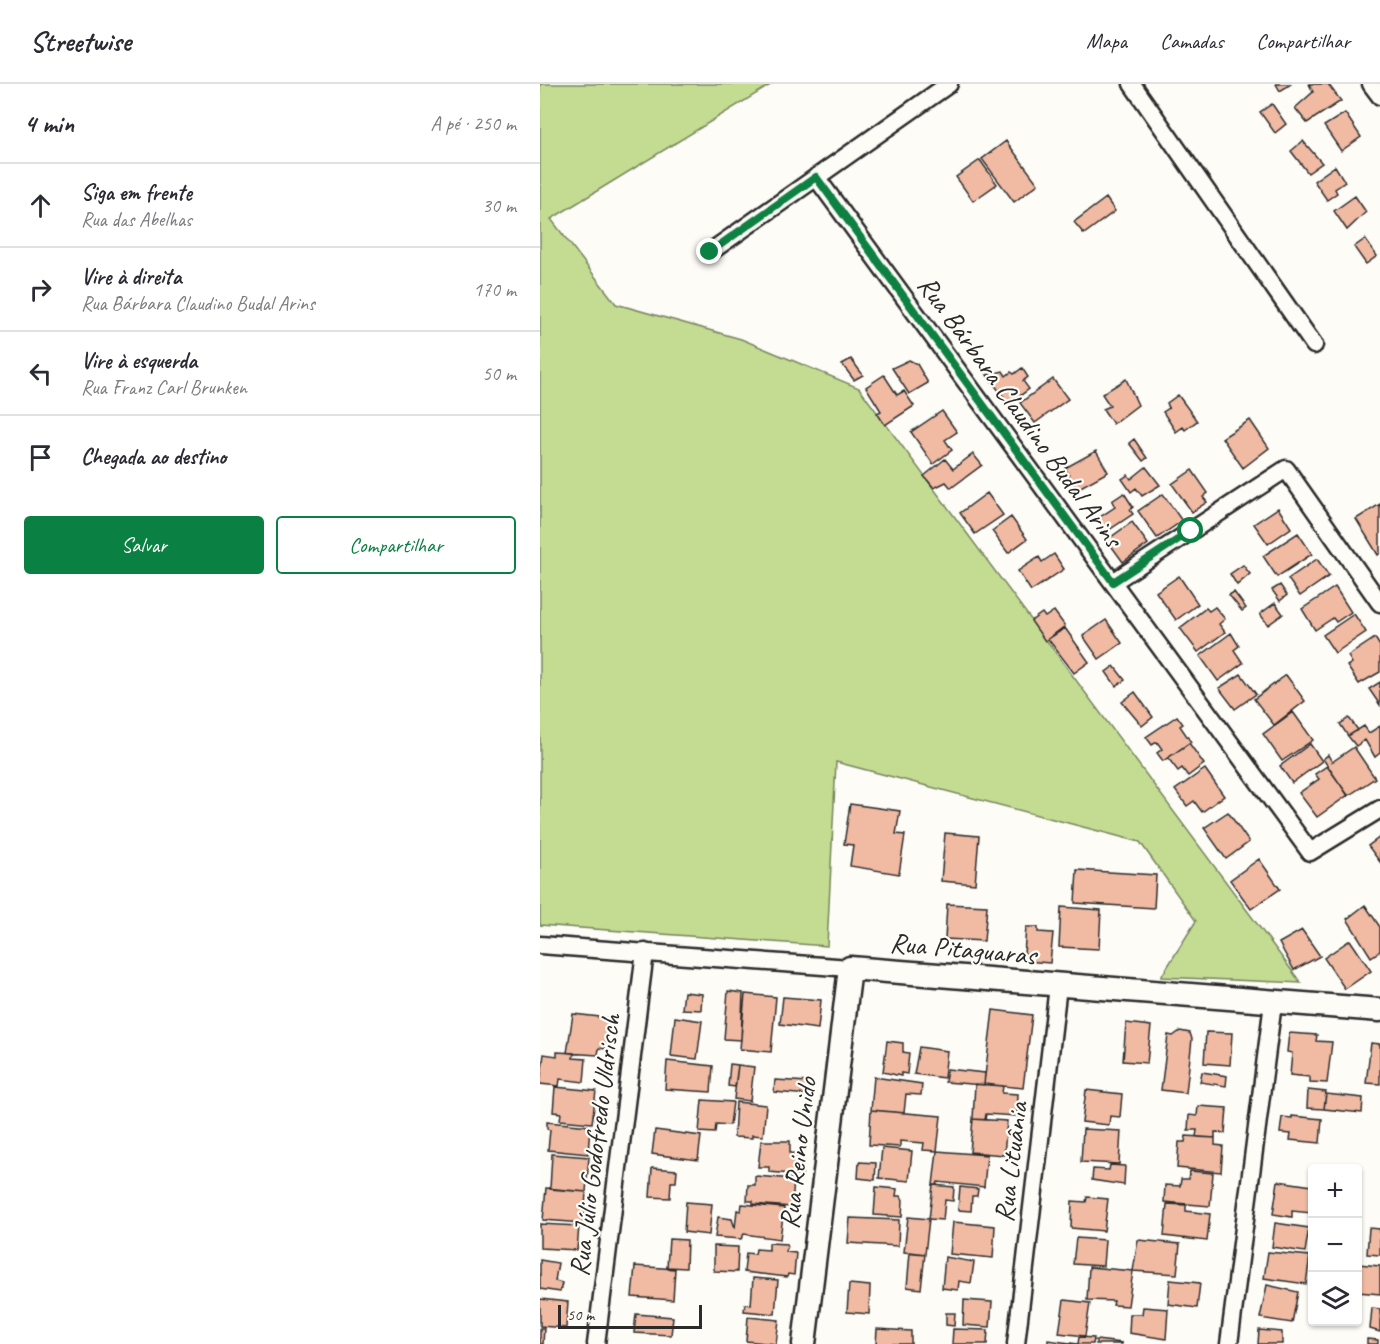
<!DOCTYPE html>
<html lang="pt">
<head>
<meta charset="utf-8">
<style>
	:root { --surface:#fff; --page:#f7f7f7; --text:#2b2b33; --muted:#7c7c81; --line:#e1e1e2; --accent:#0b8043 }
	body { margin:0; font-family:Caveat,sans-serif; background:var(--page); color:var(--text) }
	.controls { position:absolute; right:18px; bottom:18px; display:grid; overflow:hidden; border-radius:6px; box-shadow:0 2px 4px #0004 }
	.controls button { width:54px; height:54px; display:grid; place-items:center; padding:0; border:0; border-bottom:2px solid var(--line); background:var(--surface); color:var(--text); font:30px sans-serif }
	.scale { position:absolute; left:18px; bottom:15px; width:144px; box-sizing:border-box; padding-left:6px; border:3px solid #2b2b2b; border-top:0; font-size:16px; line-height:21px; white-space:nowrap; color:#2b2b2b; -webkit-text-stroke:4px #fdfcf7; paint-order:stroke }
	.stop { position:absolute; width:18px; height:18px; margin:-14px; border:4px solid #0b8043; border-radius:50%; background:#fff }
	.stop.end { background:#0b8043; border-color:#fff; box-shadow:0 2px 6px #0008 }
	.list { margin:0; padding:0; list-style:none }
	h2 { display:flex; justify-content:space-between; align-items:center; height:78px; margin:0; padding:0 24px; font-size:26px }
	h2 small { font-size:20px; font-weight:400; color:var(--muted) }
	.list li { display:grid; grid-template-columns:39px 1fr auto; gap:18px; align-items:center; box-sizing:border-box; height:84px; padding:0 24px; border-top:2px solid var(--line) }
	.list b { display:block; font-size:22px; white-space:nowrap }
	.list p { margin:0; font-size:20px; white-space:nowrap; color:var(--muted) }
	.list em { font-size:20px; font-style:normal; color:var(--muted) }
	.actions { display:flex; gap:12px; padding:18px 24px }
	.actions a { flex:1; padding:14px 0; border:2px solid var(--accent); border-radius:6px; text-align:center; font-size:21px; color:var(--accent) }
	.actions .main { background:var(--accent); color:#fff }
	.icon { flex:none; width:33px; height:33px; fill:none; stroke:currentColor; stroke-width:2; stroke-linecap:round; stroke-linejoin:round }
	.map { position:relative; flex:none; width:840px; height:1260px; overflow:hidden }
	header { display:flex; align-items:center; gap:36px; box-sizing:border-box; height:84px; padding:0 30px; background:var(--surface); border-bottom:2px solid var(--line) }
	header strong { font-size:28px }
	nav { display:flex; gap:33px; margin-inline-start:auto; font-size:21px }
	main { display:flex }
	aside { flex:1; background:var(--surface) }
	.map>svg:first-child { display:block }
	.green { fill:#c3dc92; stroke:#77845e; stroke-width:1.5 }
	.building { fill:#f0baa3; stroke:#2b2b2b; stroke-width:1.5 }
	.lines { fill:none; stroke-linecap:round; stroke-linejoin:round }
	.street-casing { stroke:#2b2b2b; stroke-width:21 }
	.secondary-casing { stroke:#2b2b2b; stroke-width:27 }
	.street { stroke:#fdfcf7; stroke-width:16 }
	.secondary { stroke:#fdfcf7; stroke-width:22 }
	.route { stroke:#0b8043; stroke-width:8 }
	.labels { text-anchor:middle; stroke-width:4.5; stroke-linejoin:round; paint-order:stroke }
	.street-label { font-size:28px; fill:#2b2b2b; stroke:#fdfcf7 }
</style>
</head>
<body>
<header>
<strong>Streetwise</strong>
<nav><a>Mapa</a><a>Camadas</a><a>Compartilhar</a></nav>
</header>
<main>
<aside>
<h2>4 min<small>A pé · 250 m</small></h2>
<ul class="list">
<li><svg class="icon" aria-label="ahead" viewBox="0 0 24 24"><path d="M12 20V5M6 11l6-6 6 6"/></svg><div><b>Siga em frente</b><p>Rua das Abelhas</p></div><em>30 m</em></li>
<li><svg class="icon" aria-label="right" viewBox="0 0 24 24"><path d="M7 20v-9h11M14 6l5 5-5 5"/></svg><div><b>Vire à direita</b><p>Rua Bárbara Claudino Budal Arins</p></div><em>170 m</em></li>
<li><svg class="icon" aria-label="left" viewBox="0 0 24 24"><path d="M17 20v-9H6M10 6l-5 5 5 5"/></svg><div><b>Vire à esquerda</b><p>Rua Franz Carl Brunken</p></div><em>50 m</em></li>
<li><svg class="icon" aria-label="arrive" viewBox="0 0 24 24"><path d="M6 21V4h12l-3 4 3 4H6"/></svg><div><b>Chegada ao destino</b></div></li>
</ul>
<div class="actions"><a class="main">Salvar</a><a>Compartilhar</a></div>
</aside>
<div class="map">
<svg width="840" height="1260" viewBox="0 0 840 1260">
	<rect width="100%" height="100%" fill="#fdfcf7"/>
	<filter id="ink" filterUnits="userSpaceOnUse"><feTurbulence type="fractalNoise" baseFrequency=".0167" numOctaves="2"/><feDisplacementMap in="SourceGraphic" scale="12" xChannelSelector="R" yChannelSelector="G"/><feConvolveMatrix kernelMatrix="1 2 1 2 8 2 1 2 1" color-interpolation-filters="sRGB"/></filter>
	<g filter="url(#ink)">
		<path class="green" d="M0 0H232L11 135 76 220 201 255 319 304 761 899 621 893 656 837 600 758 296 678 287 862 0 841Z"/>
		<path class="building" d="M736 0H751L740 7Z
			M788 0 801 17 767 39 755 24 773 8 769 0Z
			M732 20 746 40 735 49 720 28Z
			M805 29 821 53 801 67 784 42Z
			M466 57 498 100 474 118 442 75Z
			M763 57 782 79 768 89 751 67Z
			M440 76 457 100 433 117 416 93Z
			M795 82 805 98 795 105 797 109 787 116 774 97Z
			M815 112 826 128 807 146 794 127Z
			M566 114 575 127 544 150 534 138Z
			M825 155 837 172 826 180 814 163Z
			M311 275 323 291 314 296 302 280Z
			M369 276 377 280 388 299 369 310 352 284Z
			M482 284 488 293 483 297 489 305 469 320 447 291 463 287 466 292 471 288 474 290Z
			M344 291 357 311 364 307 374 322 345 341 337 329 341 327 326 303Z
			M513 295 528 315 495 339 480 319Z
			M586 295 598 321 573 340 563 325 570 322 562 310Z
			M638 311 657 337 645 346 643 343 636 348 623 328 629 324 627 319Z
			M402 327 417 348 405 356 412 366 393 380 371 348Z
			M710 336 729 364 703 384 682 354Z
			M594 355 607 374 603 377 589 359Z
			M556 367 568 388 537 405 525 384Z
			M433 370 442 381 411 404 406 398 394 404 384 392 405 375 413 385Z
			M606 383 620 401 602 412 596 404 591 408 582 395 588 391 591 395Z
			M652 386 668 409 663 413 667 418 652 428 632 400Z
			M447 409 463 431 435 450 420 429Z
			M584 409 593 423 590 426 593 430 566 448 557 435 575 423 572 417Z
			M623 410 642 437 617 454 598 427Z
			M840 420V469L838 471 816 435Z
			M738 424 751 444 728 460 714 440Z
			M471 433 487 455 468 469 452 447Z
			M592 438 608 460 583 478 567 456Z
			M758 449 772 470 737 493 723 472Z
			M514 470 524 485 491 507 478 487 499 473 502 478Z
			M777 475 789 492 760 512 748 495Z
			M703 481 710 490 697 501 690 490Z
			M639 492 658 520 636 536 616 508Z
			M740 501 747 511 740 517 732 506Z
			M795 503 811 528 796 538 793 534 775 546 762 525Z
			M694 508 706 524 702 527 689 511Z
			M735 519 743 530 728 541 720 530Z
			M675 523 685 535 679 540 685 548 658 568 640 544 666 524 669 527Z
			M514 527 525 542 505 557 491 537 502 529 505 533Z
			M814 530 826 548 795 569 783 551Z
			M566 536 582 559 559 575 543 552Z
			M525 544 549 578 534 589 508 555Z
			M691 549 699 562 694 566 703 579 678 597 660 572Z
			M835 554 840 562V588L819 600 807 582 812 579 808 572Z
			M574 582 585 596 576 602 566 588Z
			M701 590 716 610 695 625 679 604Z
			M746 591 765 617 734 641 714 615Z
			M840 598V621L829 605Z
			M595 608 613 633 602 642 582 618Z
			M753 628 773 656 742 677 723 650Z
			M637 632 643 640 640 642 651 658 623 677 617 669 622 665 617 658 612 661 606 653Z
			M809 634 818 646 808 652 800 640Z
			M824 642 829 649 840 642V669L835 673 825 656 816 662 808 652Z
			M649 659 664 680 648 692 642 684 638 687 628 674Z
			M770 660 782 677 752 699 740 682Z
			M814 663 835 694 808 712 783 675 788 671 792 678Z
			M787 682 808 711 777 733 759 709 779 695 775 690Z
			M665 685 684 712 662 728 654 717 647 722 635 706Z
			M310 720 360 727 356 750 365 751 359 790 310 782 313 761 304 760Z
			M688 728 709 758 686 775 664 744Z
			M405 749 439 752 435 800 401 797Z
			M840 753V778L828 762Z
			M719 775 740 805 711 825 690 796Z
			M537 786 616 791 614 824 535 819Z
			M407 820 447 822 444 857 405 855Z
			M825 821 840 843V867L831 873 807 835Z
			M521 823 561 826 559 865 519 863Z
			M486 843H498V848L513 849 510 879 486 877V870H484Z
			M762 846 780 872 754 886 739 859Z
			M810 856 831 887 805 905 784 874Z
			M188 907 203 909 201 956 184 955Z
			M144 908 162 910 161 926 142 925Z
			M205 910 236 913 231 968 200 965Z
			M243 913 281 916 278 945 240 940Z
			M453 926 492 931 483 1004 444 1000Z
			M33 930 69 934 65 965 59 964 58 971 27 969Z
			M135 933 162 937 157 975 131 972Z
			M586 939 611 942 607 979 583 977Z
			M640 947 650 949 652 955 646 1009 621 1006 628 951 633 952Z
			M666 948 692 949 690 981 664 979Z
			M749 949 777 951 776 957 792 958 787 999 770 998V993L750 991 752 969 747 968Z
			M347 957 363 959V968L369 969 367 990 361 989V992L343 988Z
			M831 959 840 960V1000L826 999Z
			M379 963 407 967 404 994 374 990Z
			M17 968 34 969 33 974 46 975 44 998 20 995 19 1002 0 1000 4 970 17 972Z
			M127 977 173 982 171 1008 125 1005Z
			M190 980 198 981 195 1003 188 1002Z
			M198 981 214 983 210 1017 194 1015Z
			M407 985 445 989 444 1001 405 998Z
			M662 988 687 992 686 1002 660 998Z
			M334 993 382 1000 381 1011 366 1010 364 1029 331 1026Z
			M235 996 269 998V1011L234 1008Z
			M435 1000 463 1002 462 1009 478 1010 477 1032 446 1030 445 1036 433 1035Z
			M15 1003 56 1007 52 1039 20 1036 21 1029 13 1028Z
			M546 1006 582 1010 580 1033 570 1032 569 1041 542 1038Z
			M768 1006 786 1008 784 1025 767 1024Z
			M786 1010 823 1014 822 1029 784 1025Z
			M162 1016 193 1018 190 1041 176 1040 175 1049 159 1048Z
			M196 1018 226 1021 223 1052 212 1051V1054L194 1053Z
			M658 1022 687 1024 685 1049 675 1048V1054L656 1053 657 1046H648L649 1031 657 1032Z
			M331 1026 401 1032 397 1067 383 1066 384 1059 360 1057V1063L329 1061Z
			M752 1032 782 1035 780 1059 750 1056 751 1050 740 1049 742 1033 752 1034Z
			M433 1035 467 1037 464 1071 430 1068Z
			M7 1038 50 1042 48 1070 8 1066 10 1046 7 1045Z
			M543 1045 581 1047 579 1080 541 1078Z
			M115 1046 161 1052 158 1076 112 1070Z
			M646 1052 675 1054V1061L683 1062 681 1088 637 1084 639 1058H645Z
			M221 1057H250V1069L263 1070 262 1091 229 1088V1083H218Z
			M342 1064 372 1067 369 1097 339 1094Z
			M397 1067 447 1071 444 1103 398 1098 397 1101H393Z
			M12 1070 49 1073 46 1108 10 1105Z
			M319 1078 336 1079 335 1096 318 1094Z
			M570 1081 585 1082 584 1101 552 1096 553 1085 569 1086Z
			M112 1084 137 1086 136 1098H131L130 1114 110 1113Z
			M650 1087 673 1089 670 1122 624 1118 625 1101 640 1102 641 1095H649Z
			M215 1092 254 1095 252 1123 213 1120V1117H207L208 1101H215Z
			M738 1097 772 1102V1129L752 1127V1133L733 1130Z
			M393 1101 414 1103 413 1117 405 1116 403 1136 389 1135Z
			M336 1103 357 1105 356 1112H361L363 1116 362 1133 334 1131Z
			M420 1103 438 1105 437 1112H432L431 1127 418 1126Z
			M6 1104 46 1108 44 1139 3 1136Z
			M547 1113 568 1115 564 1147 531 1144 532 1117 546 1118Z
			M146 1118 172 1120 169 1151 144 1148Z
			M202 1120 244 1124 240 1155 204 1150 201 1155 175 1153 178 1133 192 1135 195 1144 197 1126 201 1127Z
			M627 1120 646 1121V1127L670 1130 667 1157 624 1152Z
			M368 1133 389 1135 385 1170 364 1168Z
			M310 1134 359 1136 358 1162 308 1159Z
			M413 1138 455 1142 453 1174 410 1170Z
			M735 1139 769 1144 765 1168 732 1163Z
			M0 1140 39 1142 37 1166 0 1164Z
			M829 1144 840 1145V1171L827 1170Z
			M536 1154 565 1156 563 1182 533 1180Z
			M129 1155 147 1156 146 1184 127 1183Z
			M598 1156 640 1160 637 1190 593 1187Z
			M229 1159 247 1160 246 1168 256 1169 254 1191 248 1190 247 1193 204 1188 206 1169 215 1170 216 1165 229 1166Z
			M174 1162 198 1163 197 1188 174 1187Z
			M370 1168 385 1170 381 1205 367 1203Z
			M728 1168 770 1172 766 1200 724 1194Z
			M405 1173 434 1178 431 1199 419 1197 418 1206 402 1204Z
			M0 1176 18 1179 15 1197 22 1199 20 1208 0 1205Z
			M818 1180 840 1182V1210L818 1208Z
			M95 1182 135 1185 133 1216 92 1213Z
			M549 1183 593 1187 588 1222 573 1221 574 1217 547 1216Z
			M213 1194 238 1196 235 1230 204 1227 205 1220 211 1221Z
			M630 1196 660 1199 657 1224 628 1220Z
			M309 1200 330 1202 329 1230 307 1228Z
			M727 1201 758 1208 752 1239 720 1234Z
			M0 1215 28 1218 26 1244 0 1242Z
			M424 1216 452 1218 450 1243 423 1241Z
			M524 1216 550 1219 545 1252 519 1249Z
			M603 1223 628 1225 626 1255 589 1249 590 1230H602Z
			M832 1224 840 1225V1248L830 1245Z
			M406 1229H415L414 1242 406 1241Z
			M96 1230 133 1233 131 1251 94 1249Z
			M208 1233 239 1236 236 1260 206 1257Z
			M0 1244H4L3 1260H0Z
			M337 1245 371 1247V1260H336Z
			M413 1245 448 1246 447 1260H412Z
			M719 1246 742 1248V1260H718Z
			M539 1253 554 1254 553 1260H508V1256L538 1260Z
			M827 1255 838 1256V1260H827Z
			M556 1256 582 1259V1260H556Z"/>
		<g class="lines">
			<g class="street-casing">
				<path id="street" d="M592 0 774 261
					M831 0 840 12
					M276 93 770 768 840 725
					M170 168 409 0
					M573 498 746 385 840 519
					M0 861 310 884
					M56 1260 105 868
					M476 1260 518 902
					M689 1260 733 919"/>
			</g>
			<g class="secondary-casing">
				<path id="secondary" d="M264 1260 310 884 840 926"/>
			</g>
			<use href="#street" class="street"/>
			<use href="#secondary" class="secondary"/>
		</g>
	</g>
	<g class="lines" filter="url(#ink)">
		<path class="route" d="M170 168 276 93 573 498 651 447"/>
	</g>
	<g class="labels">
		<g class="street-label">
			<text transform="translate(481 327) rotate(54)" y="10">Rua Bárbara Claudino Budal Arins</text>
			<text transform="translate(423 864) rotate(5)" y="10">Rua Pitaguaras</text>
			<text transform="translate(54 1061) rotate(-83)" y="10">Rua Júlio Godofredo Uldrisch</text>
			<text transform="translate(257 1069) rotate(-83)" y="10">Rua Reino Unido</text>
			<text transform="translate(470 1078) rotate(-83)" y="10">Rua Lituânia</text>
		</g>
	</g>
</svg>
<div class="controls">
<button>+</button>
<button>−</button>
<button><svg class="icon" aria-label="layers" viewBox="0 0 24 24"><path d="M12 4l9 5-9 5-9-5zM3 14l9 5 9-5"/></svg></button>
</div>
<div class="scale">50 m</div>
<div class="stop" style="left:651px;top:447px"></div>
<div class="stop end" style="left:170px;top:168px"></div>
</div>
</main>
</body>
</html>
